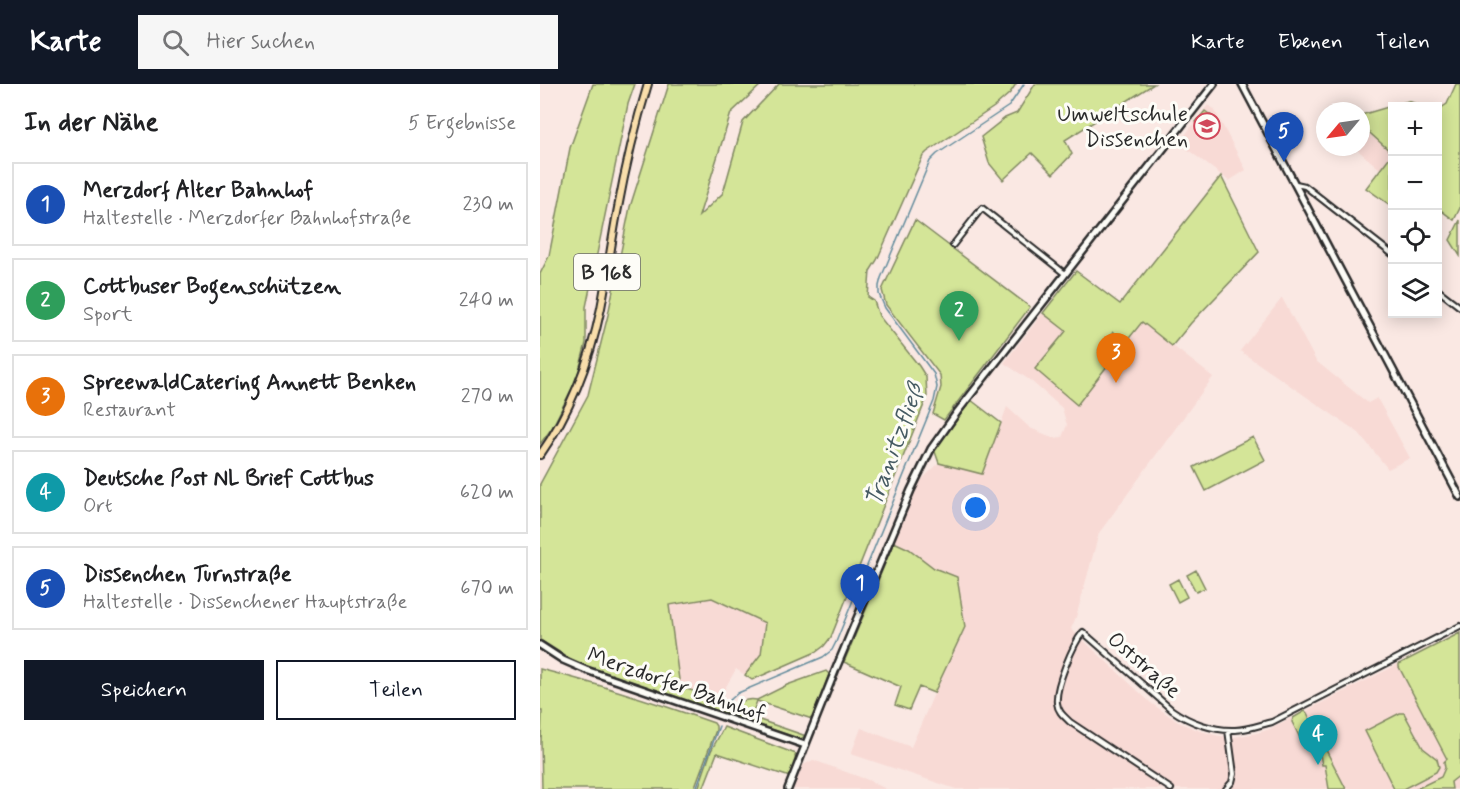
<!DOCTYPE html>
<html lang="de">
<head>
<meta charset="utf-8">
<style>
	:root { --surface:#fff; --page:#f6f6f6; --text:#202124; --muted:#757577; --line:#e0e0e0; --accent:#111827 }
	body { margin:0; font-family:Mynerve,sans-serif; background:var(--page); color:var(--text) }
	.controls { position:absolute; right:18px; top:18px; display:grid; overflow:hidden; border-radius:0px; box-shadow:0 3px 15px #0003 }
	.controls button { width:54px; height:54px; display:grid; place-items:center; padding:0; border:0; border-bottom:2px solid var(--line); background:var(--surface); color:var(--text); font:30px sans-serif }
	.compass { position:absolute; left:776px; top:18px; width:54px; height:54px; border-radius:50%; background:var(--surface); box-shadow:0 3px 15px #0003; rotate:241deg }
	.you { position:absolute; left:436px; top:424px; width:21px; height:21px; margin:-15px; border:4px solid #fff; border-radius:50%; background:#1a73e8; box-shadow:0 0 0 9px #1a73e833 }
	.badge { display:grid; place-items:center; width:39px; height:39px; border-radius:50%; background:var(--accent); color:#fff; font-size:20px; font-weight:700 }
	.pin { position:absolute; translate:-50% -50px; filter:drop-shadow(0 2px 3px #0008) }
	.pin::after { content:''; position:absolute; top:32px; width:21px; height:18px; background:inherit; clip-path:polygon(0 0,100% 0,50% 100%) }
	.list { margin:0; padding:0; list-style:none }
	h2 { display:flex; justify-content:space-between; align-items:center; height:78px; margin:0; padding:0 24px; font-size:26px }
	h2 small { font-size:20px; font-weight:400; color:var(--muted) }
	.list li { display:grid; grid-template-columns:39px 1fr auto; gap:18px; align-items:center; box-sizing:border-box; height:84px; margin:0 12px 12px; padding:0 12px; border:2px solid var(--line); border-radius:0px }
	.list b { display:block; font-size:22px; white-space:nowrap }
	.list p { margin:0; font-size:20px; white-space:nowrap; color:var(--muted) }
	.list em { font-size:20px; font-style:normal; color:var(--muted) }
	.actions { display:flex; gap:12px; padding:18px 24px }
	.actions a { flex:1; padding:14px 0; border:2px solid var(--accent); border-radius:0px; text-align:center; font-size:21px; color:var(--accent) }
	.actions .main { background:var(--accent); color:#fff }
	.icon { flex:none; width:33px; height:33px; fill:none; stroke:currentColor; stroke-width:2; stroke-linecap:round; stroke-linejoin:round }
	.map { position:relative; flex:none; width:920px; height:705px; overflow:hidden }
	header { display:flex; align-items:center; gap:36px; box-sizing:border-box; height:84px; padding:0 30px; background:var(--accent); color:#fff }
	header strong { font-size:28px }
	nav { display:flex; gap:33px; margin-inline-start:auto; font-size:21px }
	.search { width:420px; height:54px; background:var(--page); display:flex; align-items:center; gap:15px; box-sizing:border-box; padding:0 21px; border-radius:0px; color:var(--muted); font-size:22px }
	main { display:flex }
	aside { flex:1; background:var(--surface) }
	.map>svg:first-child { display:block }
	.built { fill:#f8dad5 }
	.green { fill:#d4e598; stroke:#808862; stroke-width:1.5 }
	.lines { fill:none; stroke-linecap:round; stroke-linejoin:round }
	.stream { stroke:#628b9c; stroke-width:1.5 }
	.minor-casing { stroke:#2b2b2b; stroke-width:8 }
	.tertiary-casing { stroke:#2b2b2b; stroke-width:10 }
	.secondary-casing { stroke:#2b2b2b; stroke-width:10 }
	.primary-casing { stroke:#2b2b2b; stroke-width:10 }
	.minor { stroke:#fdfcf7; stroke-width:4 }
	.tertiary { stroke:#fdfcf7; stroke-width:5 }
	.secondary { stroke:#fdfcf7; stroke-width:5 }
	.primary { stroke:#f9deab; stroke-width:6 }
	.labels { text-anchor:middle; stroke-width:6; stroke-linejoin:round; paint-order:stroke }
	.shield { fill:#fdfcf7; stroke:#6a6a68; stroke-width:1.5 }
	.shield-label { font-size:21px; font-weight:bold; fill:#2b2b2b }
	.poi-label { font-size:22px; fill:#2b2b2b; stroke:#fdfcf7; text-anchor:end }
	.street-label { font-size:22px; fill:#2b2b2b; stroke:#fdfcf7 }
	.water-label { font-size:24px; font-style:italic; fill:#465b63; stroke:#fdfcf7 }
</style>
</head>
<body>
<header>
<strong>Karte</strong>
<div class="search"><svg class="icon" aria-label="search" viewBox="0 0 24 24"><circle cx="10" cy="10" r="6"/><path d="M15 15l6 6"/></svg>Hier suchen</div>
<nav><a>Karte</a><a>Ebenen</a><a>Teilen</a></nav>
</header>
<main>
<aside>
<h2>In der Nähe<small>5 Ergebnisse</small></h2>
<ul class="list">
<li><span class="badge" style="background:#1a4fb4">1</span><div><b>Merzdorf Alter Bahnhof</b><p>Haltestelle · Merzdorfer Bahnhofstraße</p></div><em>230 m</em></li>
<li><span class="badge" style="background:#2e9e5b">2</span><div><b>Cottbuser Bogenschützen</b><p>Sport</p></div><em>240 m</em></li>
<li><span class="badge" style="background:#e8710a">3</span><div><b>SpreewaldCatering Annett Benken</b><p>Restaurant</p></div><em>270 m</em></li>
<li><span class="badge" style="background:#0f9aa8">4</span><div><b>Deutsche Post NL Brief Cottbus</b><p>Ort</p></div><em>620 m</em></li>
<li><span class="badge" style="background:#1a4fb4">5</span><div><b>Dissenchen Turnstraße</b><p>Haltestelle · Dissenchener Hauptstraße</p></div><em>670 m</em></li>
</ul>
<div class="actions"><a class="main">Speichern</a><a>Teilen</a></div>
</aside>
<div class="map">
<svg width="920" height="705" viewBox="0 0 920 705">
	<rect width="100%" height="100%" fill="#fae8e3"/>
	<filter id="ink" filterUnits="userSpaceOnUse"><feTurbulence type="fractalNoise" baseFrequency=".0167" numOctaves="2"/><feDisplacementMap in="SourceGraphic" scale="12" xChannelSelector="R" yChannelSelector="G"/><feConvolveMatrix kernelMatrix="1 2 1 2 8 2 1 2 1" color-interpolation-filters="sRGB"/></filter>
	<g filter="url(#ink)">
		<path class="built" d="M668 21 674 25 706 86 689 97 639 59Z
			M821 41 852 69 841 86 814 63H821Z
			M742 214 776 277 828 319 837 314 870 374 848 385 819 349 700 267Z
			M503 229 526 246 537 321 602 238 673 293 559 449 536 533 531 545 611 619 638 638 660 647 679 652 695 653 717 649 730 645 920 549V705H416L311 670 321 644 371 663 403 589 425 543 417 493 394 484 369 465 354 458 375 402 399 379 442 390 467 323 490 344 514 354 522 353 527 341 522 324 491 297 464 279Z
			M172 514 225 539 221 570 205 591 196 585 179 615 140 603 129 521Z
			M273 676 328 696 346 705H253L263 681Z"/>
		<path class="green" d="M53 0H95L88 20 46 223V259L37 294 12 344 0 360V190L9 172 30 64Z
			M129 0H222L191 29 159 132 183 109 203 38 239 0H476L470 9 454 23 387 68 383 72 337 176 330 187 328 213 334 217 339 232 379 282 386 293 387 313 291 553 284 562 276 568 212 596 205 591 221 570 225 539 172 514 129 521 140 603 179 615 184 624 189 625C195 618 208 614 217 616L247 601 286 587 289 590 272 635 217 617 211 633 266 652 260 655 37 579 0 556V400L48 311 68 231 90 123Z
			M495 0H614L525 56 532 70 513 90 492 69 463 96 449 79 441 53 465 34 477 29Z
			M916 0H920V124L914 136 898 124V26L907 20Z
			M868 17 882 22H852V69L821 41V31Z
			M665 27 677 36 668 48 656 38Z
			M852 70V118L850 121 826 104Z
			M681 92 719 168 651 239 632 262 602 238 586 258 573 248 559 266 571 277 537 321 495 285 526 247 503 229 536 187 580 220Z
			M375 136 490 223 404 336 393 330 401 303 400 291 346 221 342 206Z
			M920 136V172L910 156Z
			M431 316 461 339 442 390 399 379 394 365Z
			M713 353 725 376 666 407 654 383Z
			M354 458 369 465 394 484 417 493 425 543 394 609 379 603 369 626 355 621 361 603 304 578Z
			M656 486 665 504 656 508 647 491Z
			M638 495 647 513 638 518 629 500Z
			M920 549V691L911 698 912 705H876L901 693 905 684 904 678 907 675 859 583V580Z
			M0 585C59 600 117 619 174 639L176 642V646L154 705H2L1 658 2 627H0Z
			M765 627 767 629 806 705H789L785 681H782L778 660 774 661 773 659 763 660 752 638 753 634Z
			M860 629H864L883 664 897 675 899 683 896 688 863 705H854L825 647Z
			M184 643 256 670 255 672 256 677 250 693 177 669 163 705H158L171 667Z"/>
		<g class="lines">
			<path class="stream" d="M186 624 190 616 198 609 283 573 292 566 296 558 394 317 397 303 394 290 345 224 339 210V202L341 194 390 77 397 70 469 22 484 0
				M156 705 179 642"/>
			<g class="minor-casing">
				<path id="minor" d="M756 100 765 102 852 170
					M413 161 442 124 524 189
					M898 206 920 223
					M631 705 530 638C524 632 518 628 517 619 515 603 533 560 543 548L632 626C649 638 673 647 695 646 707 646 720 641 732 638L920 542
					M686 705 692 698 694 690 688 646"/>
			</g>
			<g class="tertiary-casing">
				<path id="tertiary" d="M0 561 23 576 46 586 265 661
					M248 705 297 582 371 406 391 365 418 327 674 0"/>
			</g>
			<g class="secondary-casing">
				<path id="secondary" d="M702 0 920 413"/>
			</g>
			<g class="primary-casing">
				<path id="primary" d="M0 371C31 327 50 277 61 224 67 193 71 161 77 129 85 85 95 42 108 0"/>
			</g>
			<use href="#minor" class="minor"/>
			<use href="#tertiary" class="tertiary"/>
			<use href="#secondary" class="secondary"/>
			<use href="#primary" class="primary"/>
		</g>
	</g>
	<defs>
		<g id="school-ring" transform="scale(1.35)"><circle r="9.5" fill="#fdfcf7" stroke="#d1495b" stroke-width="1.5"/><path d="M0-5L7-2L0 1L-7-2ZM-4 1L0 2.5L4 1V4Q0 6-4 4Z" fill="#d1495b"/></g>
	</defs>
	<g fill-rule="evenodd">
		<use href="#school-ring" x="667" y="42"/>
	</g>
	<g class="labels">
		<rect class="shield" x="34" y="170" width="66" height="36" rx="4.5"/>
		<g class="shield-label">
			<text x="67" y="195">B 168</text>
		</g>
		<g class="poi-label">
			<text x="648" y="37">Umweltschule<tspan x="648" dy="25">Dissenchen</tspan></text>
		</g>
		<g class="street-label">
			<text transform="translate(605 580) rotate(41)" y="8">Oststraße</text>
			<text transform="translate(137 599) rotate(19)" y="8">Merzdorfer Bahnhof</text>
		</g>
		<g class="water-label">
			<text transform="translate(354 361) rotate(-70)" y="8">Tranitzfließ</text>
		</g>
	</g>
</svg>
<div class="controls">
<button>+</button>
<button>−</button>
<button><svg class="icon" aria-label="locate" viewBox="0 0 24 24"><circle cx="12" cy="12" r="6"/><path d="M12 2v4M12 18v4M2 12h4M18 12h4"/></svg></button>
<button><svg class="icon" aria-label="layers" viewBox="0 0 24 24"><path d="M12 4l9 5-9 5-9-5zM3 14l9 5 9-5"/></svg></button>
</div>
<svg class="compass" viewBox="-18 -18 36 36"><path d="M0-13l5 13h-10z" fill="#e53935"/><path d="M0 13l5-13h-10z" fill="#757577"/></svg>
<div class="you"></div>
<div class="pin badge" style="left:320px;top:530px;background:#1a4fb4">1</div>
<div class="pin badge" style="left:419px;top:257px;background:#2e9e5b">2</div>
<div class="pin badge" style="left:576px;top:299px;background:#e8710a">3</div>
<div class="pin badge" style="left:778px;top:681px;background:#0f9aa8">4</div>
<div class="pin badge" style="left:744px;top:78px;background:#1a4fb4">5</div>
</div>
</main>
</body>
</html>
